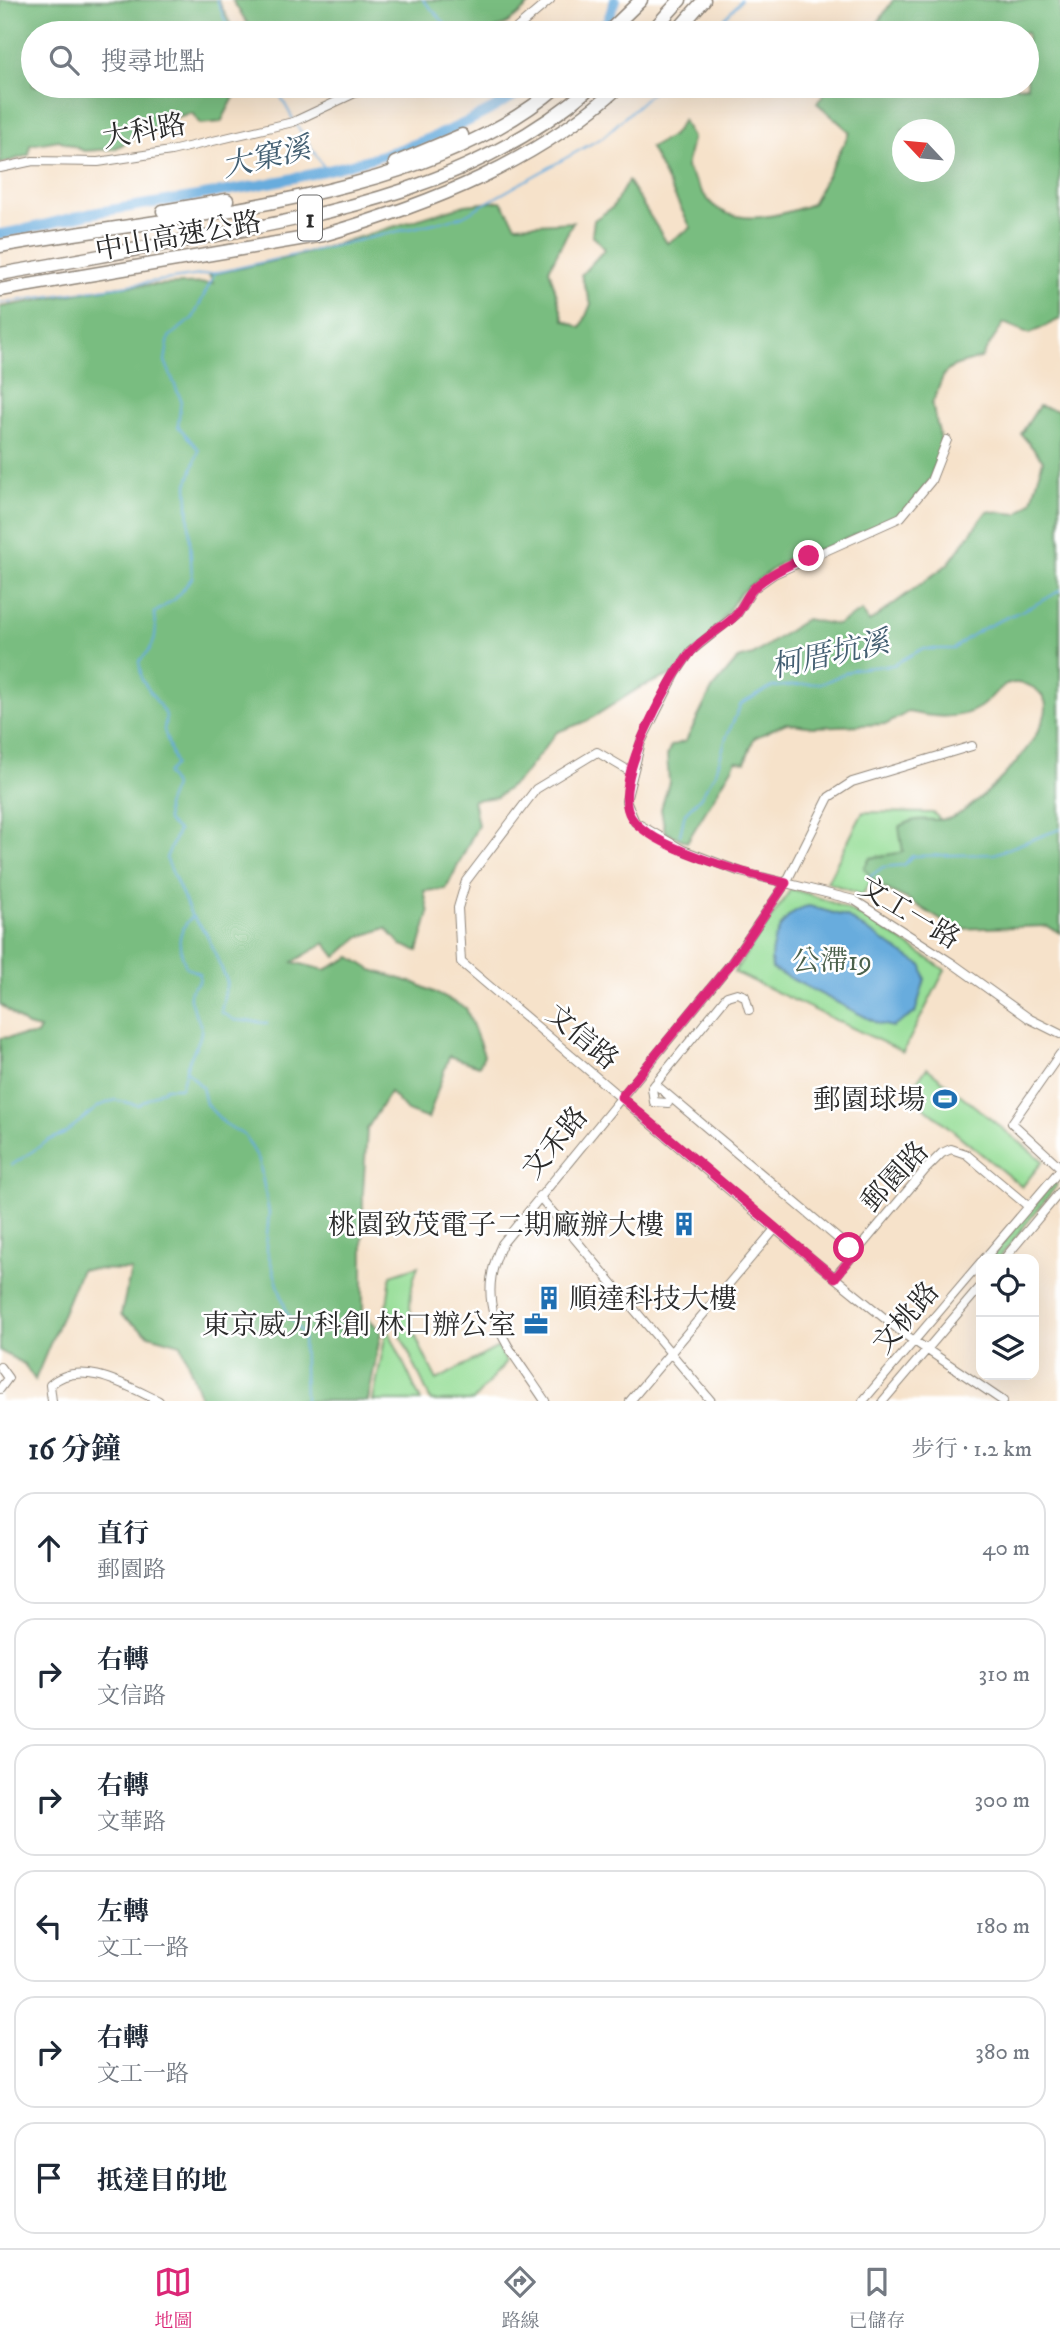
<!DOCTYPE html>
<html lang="zh-TW">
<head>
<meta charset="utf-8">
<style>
	:root { --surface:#fff; --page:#f2f2f3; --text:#1f2937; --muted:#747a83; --line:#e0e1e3; --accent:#db2777 }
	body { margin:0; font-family:"IM FELL DW Pica","Noto Serif TC",serif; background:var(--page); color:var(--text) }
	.controls { position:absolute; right:21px; bottom:21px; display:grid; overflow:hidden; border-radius:14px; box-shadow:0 7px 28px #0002 }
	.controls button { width:63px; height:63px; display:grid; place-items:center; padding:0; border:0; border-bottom:2px solid var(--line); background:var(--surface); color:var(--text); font:35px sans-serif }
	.compass { position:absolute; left:892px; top:119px; width:63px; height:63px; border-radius:50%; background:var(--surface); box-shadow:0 7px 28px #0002; rotate:296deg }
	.stop { position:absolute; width:21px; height:21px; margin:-16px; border:5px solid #db2777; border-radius:50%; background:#fff }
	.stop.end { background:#db2777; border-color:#fff; box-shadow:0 2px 7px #0008 }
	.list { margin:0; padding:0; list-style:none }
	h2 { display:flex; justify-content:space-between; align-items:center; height:91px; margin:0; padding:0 28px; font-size:30px }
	h2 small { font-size:23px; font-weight:400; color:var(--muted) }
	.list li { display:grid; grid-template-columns:46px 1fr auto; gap:21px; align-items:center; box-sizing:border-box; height:112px; margin:0 14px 14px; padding:0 14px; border:2px solid var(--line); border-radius:21px }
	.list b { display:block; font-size:26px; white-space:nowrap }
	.list p { margin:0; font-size:23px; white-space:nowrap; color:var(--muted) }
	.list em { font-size:23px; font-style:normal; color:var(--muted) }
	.icon { flex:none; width:38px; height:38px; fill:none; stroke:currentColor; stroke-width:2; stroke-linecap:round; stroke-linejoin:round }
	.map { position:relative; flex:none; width:1060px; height:1401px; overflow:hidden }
	.search { position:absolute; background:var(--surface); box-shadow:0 7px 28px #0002; left:21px; right:21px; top:21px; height:77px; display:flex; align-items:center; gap:18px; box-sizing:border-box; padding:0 24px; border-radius:38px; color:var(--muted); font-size:26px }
	.sheet { height:847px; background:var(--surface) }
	nav { display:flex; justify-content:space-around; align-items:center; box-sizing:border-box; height:98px; border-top:2px solid var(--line); background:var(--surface); font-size:19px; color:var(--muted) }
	nav a { display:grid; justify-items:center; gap:4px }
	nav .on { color:var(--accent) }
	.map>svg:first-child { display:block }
	.green { fill:#97de98; stroke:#618462; stroke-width:2 }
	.forest { fill:#79bd80; stroke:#527456; stroke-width:2; fill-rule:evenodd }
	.water { fill:#67acdd; stroke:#496c84; stroke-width:2 }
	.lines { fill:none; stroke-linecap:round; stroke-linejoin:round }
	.stream { stroke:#67acdd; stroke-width:2 }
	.river { stroke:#67acdd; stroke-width:10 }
	.minor-casing { stroke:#90867a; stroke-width:10 }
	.highway-casing { stroke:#90867a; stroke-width:15 }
	.minor { stroke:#fff; stroke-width:8 }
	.highway { stroke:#fff; stroke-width:12 }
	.route { stroke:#db2777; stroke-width:9 }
	.labels { text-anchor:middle; stroke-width:5; stroke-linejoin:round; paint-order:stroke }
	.shield { fill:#fff; stroke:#6b6b6b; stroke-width:2 }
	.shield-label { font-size:26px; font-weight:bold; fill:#2b2b2b }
	.street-label { font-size:28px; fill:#2b2b2b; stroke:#fff }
	.park-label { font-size:28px; fill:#4b614c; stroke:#fff }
	.poi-label { font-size:28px; fill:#2b2b2b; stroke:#fff; text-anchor:end }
	.water-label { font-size:30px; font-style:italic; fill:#435f72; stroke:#fff }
</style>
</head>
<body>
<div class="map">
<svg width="1060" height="1401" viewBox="0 0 1060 1401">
	<rect width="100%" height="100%" fill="#fff"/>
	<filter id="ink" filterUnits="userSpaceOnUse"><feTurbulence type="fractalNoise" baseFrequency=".0143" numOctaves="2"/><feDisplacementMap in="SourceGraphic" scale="14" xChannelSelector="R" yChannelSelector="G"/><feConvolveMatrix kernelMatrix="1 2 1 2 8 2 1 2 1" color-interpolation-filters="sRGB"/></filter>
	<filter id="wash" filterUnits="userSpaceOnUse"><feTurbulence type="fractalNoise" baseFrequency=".00686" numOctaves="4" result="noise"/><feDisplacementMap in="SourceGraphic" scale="28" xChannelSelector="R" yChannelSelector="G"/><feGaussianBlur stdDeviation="1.57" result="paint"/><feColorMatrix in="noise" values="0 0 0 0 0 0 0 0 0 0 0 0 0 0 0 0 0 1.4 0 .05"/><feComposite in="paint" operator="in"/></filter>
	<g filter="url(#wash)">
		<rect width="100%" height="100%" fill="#f6e2ca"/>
		<path class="green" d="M863 812 933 813 948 826 877 873 862 895 827 882Z
			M791 889C854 905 893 935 945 970L903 1052 734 972Z
			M927 1068 1043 1161 1022 1187 907 1093Z
			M1054 1182 1057 1185 998 1259H990Z
			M418 1266C400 1314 415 1337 437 1380L498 1347 506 1362 473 1401H431L387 1305 391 1275Z
			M387 1327 421 1401H373Z"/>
		<path class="forest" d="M0 0H218L235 33H33V86H240L221 122 200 124 192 113 172 118 114 149 84 151 59 140 30 145 29 155 0 164Z
			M232 0H534C511 23 499 33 466 33 455 33 449 34 440 27L416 33H254Z
			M893 0H1060V319L1030 334 1004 323 981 358 954 366 944 374 932 404 942 445 930 480 905 513 830 546 785 560 740 593 710 639 679 672 639 688 587 721 557 732 521 778 497 797 473 800 478 825 446 889 424 891 429 913 418 951 401 945 386 928 359 937 336 957 325 943 293 962 325 970 351 957 372 970 417 984 466 1008 484 1055 479 1066 449 1056 428 1119 407 1111 390 1092 367 1129 363 1192V1313L381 1331 368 1401H202L181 1344 149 1335 121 1315 131 1270 81 1269 35 1380 24 1364 0 1351V1038L37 1035 40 1029 27 1026 0 1004V307L120 286 213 283 209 275 300 255 465 205 501 201 516 225 573 222 549 269 564 320 581 328 591 304 581 275 605 249 592 235 594 220 613 207 628 181 667 243 691 228 650 148 673 135 683 120 692 138 686 168C694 178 702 195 712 204 738 228 783 215 812 204L850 132 817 103 830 86H1027V33H871ZM902 130H944V172H902Z
			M1039 406 1060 411V933L1047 926 955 929 907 899 877 885 864 868 870 858 903 852 899 827C922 813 930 824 951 818 977 809 1056 730 1045 701 1040 689 1028 683 1015 683 1000 683 992 699 980 707 959 721 932 717 908 712L887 724 813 727 786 723 754 738 745 762 736 761 687 842 665 832 661 809 669 782 667 756 671 746 686 741 711 691 738 659 753 655 806 619 837 625 862 611 869 622 948 564 987 511 1018 514 1032 501 1043 460 1021 434Z"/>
		<path class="water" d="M809 906 847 917 922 966 925 979 915 1013 893 1027 879 1024 772 969C767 945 783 910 809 906Z"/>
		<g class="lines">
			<path class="stream" d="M217 0 230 33
				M423 0 454 33
				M712 33 741 0
				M275 86 293 119
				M296 124 325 169
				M0 303 214 273
				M680 835 685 813 700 798 716 772 726 738 741 704 772 687 823 683 854 669 893 665 922 649H954C985 620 1025 615 1060 590
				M868 878 883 867 904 865 912 856 994 854 1060 829
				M193 917 206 933 227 981 221 1012 234 1020 267 1023
				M12 1165 49 1140 64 1134 99 1106 115 1100 138 1105 166 1088H181L186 1070
				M305 1401 303 1335 287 1313 266 1247 269 1213 259 1160 245 1136 224 1123 206 1104 202 1087 186 1070C188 1057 203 1040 201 1027 197 1010 179 996 199 982L200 974 186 967C178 946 175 933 192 917L166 858 178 831 167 821 166 806 174 786 167 774 175 764 164 730 166 715 142 680 139 661C156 647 158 633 154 613L175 599 192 578 187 485 199 450 178 426 181 400 165 361 169 337 193 318 215 273 461 217 603 137 659 86"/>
			<path class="river" d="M593 33 608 20 615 0
				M0 234C35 229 69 217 104 211 244 188 410 169 529 86"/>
		</g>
	</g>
	<g filter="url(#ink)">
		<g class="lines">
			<g class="minor-casing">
				<path id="minor" d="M511 33 550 0
					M0 168 33 161 98 162 171 151 293 122 370 86
					M947 440 931 481 901 517 774 574 753 589 737 614 691 651 676 673 641 742 626 801 635 822 683 850 741 872 854 900 952 963 1030 1019 1060 1034
					M631 772 597 752 536 789 466 881 458 908 461 962 775 1229 904 1334 1003 1401
					M1060 1054 1012 1123 1060 1167
					M655 1084 855 1253
					M668 1103 654 1102 652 1088 727 996 737 993 745 996 749 1010
					M539 1196 711 1401
					M984 1259 1060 1170
					M1004 1259 1060 1192
					M835 1277 925 1170 942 1153 951 1149 966 1154 1029 1207
					M0 1367 8 1378 0 1389
					M52 1401 50 1385C80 1357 129 1387 159 1401
					M545 1401C510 1347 470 1311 502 1244L732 962 786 883 829 797 852 782 972 746
					M630 1401 775 1229
					M863 1401 981 1262
					M883 1401 981 1286"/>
			</g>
			<g class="highway-casing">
				<path id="highway" d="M607 33 641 0
					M650 33 680 0
					M675 33 704 0
					M395 163 462 135
					M163 211 227 200
					M0 246C171 215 423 203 558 86
					M0 274C65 263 129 250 194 239 337 213 479 185 592 86
					M0 290 323 235C431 204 536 162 620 86"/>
			</g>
			<use href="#minor" class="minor"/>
			<use href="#highway" class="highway"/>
		</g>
	</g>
	<g class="lines" filter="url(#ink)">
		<path class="route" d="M809 556C790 564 768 574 754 588 746 596 743 607 736 615 723 629 703 637 691 652 668 679 610 785 631 817 650 848 751 875 786 883L732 962 621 1097 835 1278 855 1253 849 1248"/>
	</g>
	<defs>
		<g id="stadium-bare" transform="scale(1.89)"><path d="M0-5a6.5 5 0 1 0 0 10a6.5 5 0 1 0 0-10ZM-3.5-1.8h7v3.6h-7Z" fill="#1f6fb2" stroke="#fff" stroke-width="2.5" paint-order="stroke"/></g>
		<g id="building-bare" transform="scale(1.89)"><path d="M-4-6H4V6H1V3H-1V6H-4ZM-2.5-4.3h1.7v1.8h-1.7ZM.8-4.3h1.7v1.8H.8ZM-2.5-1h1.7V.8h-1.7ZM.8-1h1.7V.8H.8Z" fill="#1f6fb2" stroke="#fff" stroke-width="2.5" paint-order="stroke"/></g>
		<g id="office-bare" transform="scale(1.89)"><path d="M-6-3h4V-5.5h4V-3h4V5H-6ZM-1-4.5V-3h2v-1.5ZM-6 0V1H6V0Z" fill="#1f6fb2" stroke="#fff" stroke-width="2.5" paint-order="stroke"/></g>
	</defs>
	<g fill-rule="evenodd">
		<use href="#stadium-bare" x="945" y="1099"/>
		<use href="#building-bare" x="684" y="1224"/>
		<use href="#building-bare" x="549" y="1298"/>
		<use href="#office-bare" x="536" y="1324"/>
	</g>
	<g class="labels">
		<rect class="shield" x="298" y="195.5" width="24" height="45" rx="5"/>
		<g class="shield-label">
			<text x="310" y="227">1</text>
		</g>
		<g class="street-label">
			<text transform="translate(144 130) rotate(-10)" y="10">大科路</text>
			<text transform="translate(178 235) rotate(-10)" y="10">中山高速公路</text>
			<text transform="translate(910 912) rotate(31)" y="10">文工一路</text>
			<text transform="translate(583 1036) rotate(40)" y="10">文信路</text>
			<text transform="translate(554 1142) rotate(-50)" y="10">文禾路</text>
			<text transform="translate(894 1176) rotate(-47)" y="10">郵園路</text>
			<text transform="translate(905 1317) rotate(-49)" y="10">文桃路</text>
		</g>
		<g class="park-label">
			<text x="832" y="970">公滯19</text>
		</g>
		<g class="poi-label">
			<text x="925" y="1109">郵園球場</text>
			<text x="664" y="1234">桃園致茂電子二期廠辦大樓</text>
			<text x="569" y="1308" text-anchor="start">順達科技大樓</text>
			<text x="516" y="1334">東京威力科創 林口辦公室</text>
		</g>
		<g class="water-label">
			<text transform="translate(266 157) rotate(-13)" y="10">大窠溪</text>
			<text transform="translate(830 654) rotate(-13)" y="10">柯厝坑溪</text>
		</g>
	</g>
</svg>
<div class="controls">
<button><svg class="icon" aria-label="locate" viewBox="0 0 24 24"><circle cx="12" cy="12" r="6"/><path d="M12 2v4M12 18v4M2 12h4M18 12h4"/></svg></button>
<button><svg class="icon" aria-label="layers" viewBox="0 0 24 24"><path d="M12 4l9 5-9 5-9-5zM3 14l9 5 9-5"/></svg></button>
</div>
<svg class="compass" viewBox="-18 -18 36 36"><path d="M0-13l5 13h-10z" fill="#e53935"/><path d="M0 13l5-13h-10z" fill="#747a83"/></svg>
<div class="stop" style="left:849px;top:1248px"></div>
<div class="stop end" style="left:809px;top:556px"></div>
<div class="search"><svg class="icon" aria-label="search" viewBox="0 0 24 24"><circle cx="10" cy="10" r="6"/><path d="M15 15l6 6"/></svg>搜尋地點</div>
</div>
<section class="sheet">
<h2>16 分鐘<small>步行 · 1.2 km</small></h2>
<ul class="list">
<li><svg class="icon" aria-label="ahead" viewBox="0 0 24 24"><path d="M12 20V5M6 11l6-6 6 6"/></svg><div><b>直行</b><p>郵園路</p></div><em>40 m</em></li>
<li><svg class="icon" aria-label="right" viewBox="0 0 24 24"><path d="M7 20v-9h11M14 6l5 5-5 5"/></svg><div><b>右轉</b><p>文信路</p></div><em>310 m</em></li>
<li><svg class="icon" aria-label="right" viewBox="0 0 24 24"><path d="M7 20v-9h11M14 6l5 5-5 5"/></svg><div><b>右轉</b><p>文華路</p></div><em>300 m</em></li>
<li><svg class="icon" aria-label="left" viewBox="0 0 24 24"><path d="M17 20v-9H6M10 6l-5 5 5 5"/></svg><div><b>左轉</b><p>文工一路</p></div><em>180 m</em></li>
<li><svg class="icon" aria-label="right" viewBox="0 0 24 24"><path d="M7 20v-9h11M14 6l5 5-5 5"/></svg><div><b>右轉</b><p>文工一路</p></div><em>380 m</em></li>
<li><svg class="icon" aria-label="arrive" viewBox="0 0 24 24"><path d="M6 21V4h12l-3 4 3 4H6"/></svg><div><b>抵達目的地</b></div></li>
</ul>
</section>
<nav>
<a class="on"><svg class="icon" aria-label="map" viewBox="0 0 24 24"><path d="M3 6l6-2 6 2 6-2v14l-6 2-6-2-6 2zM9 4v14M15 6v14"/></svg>地圖</a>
<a><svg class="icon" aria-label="directions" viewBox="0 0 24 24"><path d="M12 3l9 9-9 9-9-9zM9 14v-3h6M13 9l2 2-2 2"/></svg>路線</a>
<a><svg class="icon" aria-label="saved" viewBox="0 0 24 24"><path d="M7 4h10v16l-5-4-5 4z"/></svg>已儲存</a>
</nav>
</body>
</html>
